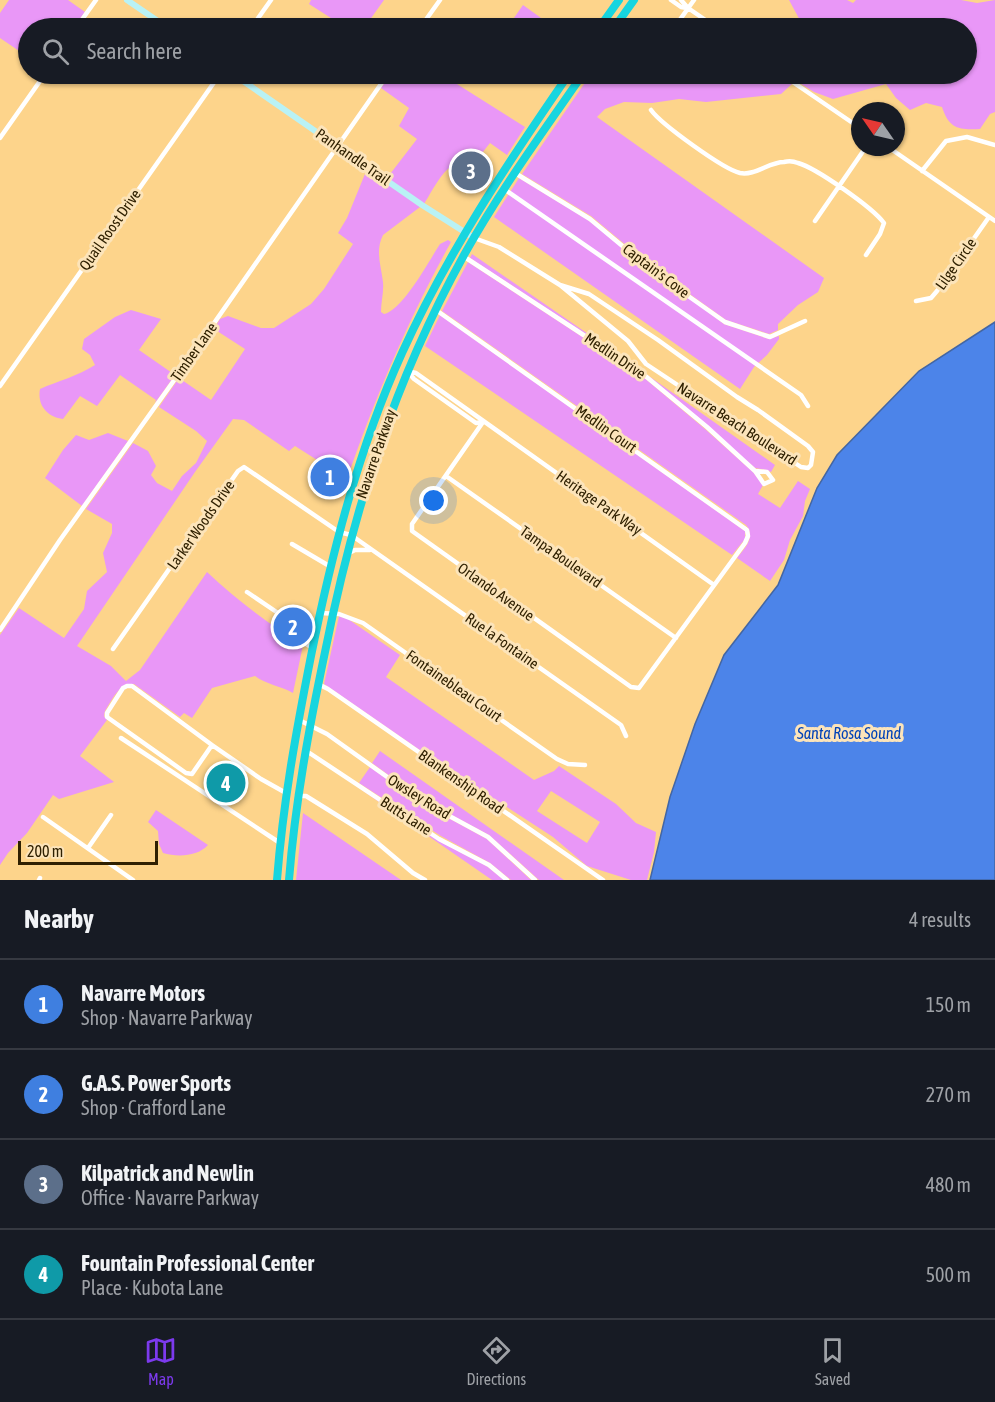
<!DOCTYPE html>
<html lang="en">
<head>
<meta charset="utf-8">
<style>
	:root { --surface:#171b24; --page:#242831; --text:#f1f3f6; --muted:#9ea1a6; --line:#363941; --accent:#7c3aed }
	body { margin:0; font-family:"Asap Condensed",sans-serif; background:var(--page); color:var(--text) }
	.compass { position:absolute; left:851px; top:102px; width:54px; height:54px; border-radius:50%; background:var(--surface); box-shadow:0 2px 4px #0004; rotate:304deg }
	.scale { position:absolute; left:18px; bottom:15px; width:140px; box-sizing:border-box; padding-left:6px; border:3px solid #2f2001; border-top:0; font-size:16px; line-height:21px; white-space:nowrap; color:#2f2001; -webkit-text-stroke:4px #fce4ba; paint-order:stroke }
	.you { position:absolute; left:434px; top:501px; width:21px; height:21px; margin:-15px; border:4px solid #fff; border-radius:50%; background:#1a73e8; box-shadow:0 0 0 9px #1a73e833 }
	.badge { display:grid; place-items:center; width:39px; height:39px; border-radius:50%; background:var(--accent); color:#fff; font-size:20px; font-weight:700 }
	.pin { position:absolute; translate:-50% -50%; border:3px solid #fff; box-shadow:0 2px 6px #0006 }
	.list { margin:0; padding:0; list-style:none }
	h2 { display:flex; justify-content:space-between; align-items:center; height:78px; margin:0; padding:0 24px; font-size:26px }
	h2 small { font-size:20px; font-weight:400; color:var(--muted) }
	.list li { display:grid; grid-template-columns:39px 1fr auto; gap:18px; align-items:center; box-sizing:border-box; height:90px; padding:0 24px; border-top:2px solid var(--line) }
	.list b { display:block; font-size:22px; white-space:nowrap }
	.list p { margin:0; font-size:20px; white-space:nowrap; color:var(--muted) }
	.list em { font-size:20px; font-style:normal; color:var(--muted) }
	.icon { flex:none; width:33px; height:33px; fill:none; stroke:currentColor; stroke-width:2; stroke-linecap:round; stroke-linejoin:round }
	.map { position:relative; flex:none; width:995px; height:880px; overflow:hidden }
	.search { position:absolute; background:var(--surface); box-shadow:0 2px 4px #0004; left:18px; right:18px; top:18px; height:66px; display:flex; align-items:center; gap:15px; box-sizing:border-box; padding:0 21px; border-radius:33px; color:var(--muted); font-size:22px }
	.sheet { height:438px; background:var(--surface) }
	nav { display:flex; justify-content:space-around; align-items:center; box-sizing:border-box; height:84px; border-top:2px solid var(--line); background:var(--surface); font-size:16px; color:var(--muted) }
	nav a { display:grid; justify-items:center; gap:3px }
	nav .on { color:var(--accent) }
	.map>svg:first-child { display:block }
	.green { fill:#e997f7; fill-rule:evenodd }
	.water { fill:#4c84e9; stroke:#4366a3; stroke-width:1.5 }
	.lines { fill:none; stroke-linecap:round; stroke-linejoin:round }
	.street { stroke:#fff; stroke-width:4.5 }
	.secondary { stroke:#b9f2f5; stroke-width:6 }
	.highway { stroke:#17d5df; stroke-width:8 }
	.labels { text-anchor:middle; stroke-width:6; stroke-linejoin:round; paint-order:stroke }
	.street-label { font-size:15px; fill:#2f2001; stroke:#fce4ba }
	.water-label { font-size:16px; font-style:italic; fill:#0042b8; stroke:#fce4ba }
</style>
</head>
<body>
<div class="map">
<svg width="995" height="880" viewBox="0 0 995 880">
	<rect width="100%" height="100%" fill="#fdd48b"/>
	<path class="green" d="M9 0H68L85 12 73 28H28V57L0 38V13Z
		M311 0H384L364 28H322L331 18 309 4Z
		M789 0H847L853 3 856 0H961L977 3 995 0V112L990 114 980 129C959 130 949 129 942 107L926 103 910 110 896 98 886 84 833 99 814 92 785 74H966V28H801L802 24Z
		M523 5 555 28H507Z
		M391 74H441L525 127 507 155 490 143 474 163C449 153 435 187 424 204L387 178 417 139 399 126 409 108 381 88Z
		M591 74H777L792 84 781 94 706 102 679 99 652 103 624 102 605 109 597 117 824 278 818 292 798 305 778 324V330L769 334 726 320 652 267 591 216 522 174Z
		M367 169 420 207 383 235C375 251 381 265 383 282 384 292 381 302 381 312L384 314C402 311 429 261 440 244L448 240 451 242C408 320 376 395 347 479L295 446 289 451 244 420 233 419 195 472 77 646 111 666 126 681 140 670 207 572C237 600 268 624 303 645L293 693C281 686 265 684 255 676L212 688 192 718 184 713 180 717 134 684C119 683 112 700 105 711L104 716 107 720 80 756 114 782 59 799 53 795 27 833 8 853 0 865V635L19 608 64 638 84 609 87 591 107 572 103 553 112 533V524L86 509 133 443 148 451 156 466 151 475 157 483 172 491 182 476 196 463 207 441 196 431 159 407 179 378 211 400 245 349 214 329 220 319 228 316 261 328H274L311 304 324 289 353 244 338 233 347 218Z
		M519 178 588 220 724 324 769 339 779 336V339L767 355 754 367 740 389 494 217Z
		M472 254 639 369 470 258Z
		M468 262 642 376 705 429 753 472 763 485 758 494 780 508 798 481 810 489 805 501 803 516 790 540 784 560 770 581 737 558C745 548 756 537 746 525L442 311Z
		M131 310 161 319 139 350 175 375 155 403 156 400 120 375 97 406 80 396 63 419C47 417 37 405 40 389 58 381 78 376 95 365L90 355 82 349 84 339 115 317Z
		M440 315 745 531V539L732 555 425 346Z
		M646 374 775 465 771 472 767 470 755 468Z
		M108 433 128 441 82 506 45 478 63 450 76 435 89 440Z
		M339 616 348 619 400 655 386 677 534 780 554 771 559 766 616 804 636 823 656 832 654 852 647 880H631L587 866 553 837 424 753 324 684ZM551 791 600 822 587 843 537 811Z
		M380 751 564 880H539L489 835 420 798 372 763Z
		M370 767 417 801 487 839 531 880H511L490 863 441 836 359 783Z
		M356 786 488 867 504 880H492Z
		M156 810 208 845C197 857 177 857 163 853L159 844 158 831 148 822Z
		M303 813 401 880H296Z"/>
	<path class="water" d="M995 322V880H650L670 797 695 724 724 655 778 585 817 488 837 455 919 371Z"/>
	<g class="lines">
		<path class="street" d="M671 0 681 7 687 8
			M681 0 688 8 717 28
			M76 28 96 0
			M251 28 271 0
			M420 28 440 0
			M674 28 694 0
			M757 28 769 23
			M781 74 860 128
			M651 110C661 124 723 169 740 173 755 176 769 162 784 162 788 161 793 161 798 163 816 168 872 207 884 223L880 234 866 255
			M0 138 45 74
			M888 147 995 221
			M922 171 946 141 967 137 995 145
			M515 173 590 219 650 269 725 322 770 337 805 321
			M504 189 801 395 808 406
			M815 221 866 147
			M474 238 499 247 560 285 628 341 646 364 801 467 808 468 811 465 813 452 808 446 758 410 737 397 658 340 589 294 560 285
			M463 256 643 374 707 427 755 471 764 484 773 480 767 472 755 471
			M916 301 931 298 937 291 989 217
			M436 310 747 530 748 536 745 543 639 688 631 687 412 531V524L483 422
			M407 371 416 373 714 585
			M407 371 414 379 476 423 483 422
			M0 386 220 74
			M446 476 676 638
			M292 544 331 567
			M347 554 355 550H370
			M247 592 278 613 280 629 313 648
			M321 613 339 614 363 623 557 759 568 764 585 765
			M0 630 60 540 175 379 388 74
			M113 649 238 471 244 467 339 532 351 535 621 725 626 736
			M318 684 328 689 603 880
			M127 686H132L212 745 192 774 186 773 107 717V713L123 688Z
			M299 720 327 734 418 799 488 837 535 880
			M121 738 280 843
			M212 745 261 779 286 793
			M305 750 439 839 489 865 507 880
			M297 796H306L367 834 413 873 425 880
			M43 817 133 880
			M88 848 111 815
			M39 880 40 878"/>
		<path class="secondary" d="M127 0 168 28
			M233 74 422 205 474 238"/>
		<path class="highway" d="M599 28 619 0
			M614 28 634 0
			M277 880C283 803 296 732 311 656 332 553 358 450 402 353 447 254 507 164 569 74
			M289 880C295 803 309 728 325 652 353 512 394 381 464 255 499 192 542 133 583 74"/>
	</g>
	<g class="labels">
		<g class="street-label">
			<text transform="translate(353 157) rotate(35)" y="5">Panhandle Trail</text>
			<text transform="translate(110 230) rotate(-55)" y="5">Quail Roost Drive</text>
			<text transform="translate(956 264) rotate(-55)" y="5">Lilge Circle</text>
			<text transform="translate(656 271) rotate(37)" y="5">Captain's Cove</text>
			<text transform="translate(194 352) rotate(-55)" y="5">Timber Lane</text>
			<text transform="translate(615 356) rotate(34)" y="5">Medlin Drive</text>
			<text transform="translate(737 424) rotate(33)" y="5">Navarre Beach Boulevard</text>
			<text transform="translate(606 429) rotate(35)" y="5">Medlin Court</text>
			<text transform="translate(376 454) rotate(-71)" y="5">Navarre Parkway</text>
			<text transform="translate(599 503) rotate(35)" y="5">Heritage Park Way</text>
			<text transform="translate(201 525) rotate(-55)" y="5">Larker Woods Drive</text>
			<text transform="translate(561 557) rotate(35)" y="5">Tampa Boulevard</text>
			<text transform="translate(496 592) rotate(35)" y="5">Orlando Avenue</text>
			<text transform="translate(502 641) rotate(35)" y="5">Rue la Fontaine</text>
			<text transform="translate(454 686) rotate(35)" y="5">Fontainebleau Court</text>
			<text transform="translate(461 782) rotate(35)" y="5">Blankenship Road</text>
			<text transform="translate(419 797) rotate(32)" y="5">Owsley Road</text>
			<text transform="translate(406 816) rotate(33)" y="5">Butts Lane</text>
		</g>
		<g class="water-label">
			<text x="849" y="739">Santa Rosa Sound</text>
		</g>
	</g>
</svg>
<svg class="compass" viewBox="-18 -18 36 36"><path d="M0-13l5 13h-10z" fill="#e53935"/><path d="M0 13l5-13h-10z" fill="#9ea1a6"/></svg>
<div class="scale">200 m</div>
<div class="you"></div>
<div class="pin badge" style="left:330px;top:477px;background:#3f7fe0">1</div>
<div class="pin badge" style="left:293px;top:627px;background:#3f7fe0">2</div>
<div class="pin badge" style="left:471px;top:171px;background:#5c6f8a">3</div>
<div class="pin badge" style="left:226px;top:783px;background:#0f9aa8">4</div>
<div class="search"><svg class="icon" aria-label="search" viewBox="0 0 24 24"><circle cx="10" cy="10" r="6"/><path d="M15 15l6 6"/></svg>Search here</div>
</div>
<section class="sheet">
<h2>Nearby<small>4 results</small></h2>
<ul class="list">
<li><span class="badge" style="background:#3f7fe0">1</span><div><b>Navarre Motors</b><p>Shop · Navarre Parkway</p></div><em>150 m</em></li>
<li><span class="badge" style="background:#3f7fe0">2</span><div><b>G.A.S. Power Sports</b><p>Shop · Crafford Lane</p></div><em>270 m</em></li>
<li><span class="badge" style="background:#5c6f8a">3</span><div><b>Kilpatrick and Newlin</b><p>Office · Navarre Parkway</p></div><em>480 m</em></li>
<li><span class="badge" style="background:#0f9aa8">4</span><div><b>Fountain Professional Center</b><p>Place · Kubota Lane</p></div><em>500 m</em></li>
</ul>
</section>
<nav>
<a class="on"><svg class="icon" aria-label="map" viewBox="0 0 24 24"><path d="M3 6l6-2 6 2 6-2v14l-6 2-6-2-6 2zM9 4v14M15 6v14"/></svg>Map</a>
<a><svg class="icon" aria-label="directions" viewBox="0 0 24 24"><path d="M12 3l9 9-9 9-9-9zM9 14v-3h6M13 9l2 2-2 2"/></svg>Directions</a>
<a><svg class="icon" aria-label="saved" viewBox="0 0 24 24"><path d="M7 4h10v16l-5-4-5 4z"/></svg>Saved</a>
</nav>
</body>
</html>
